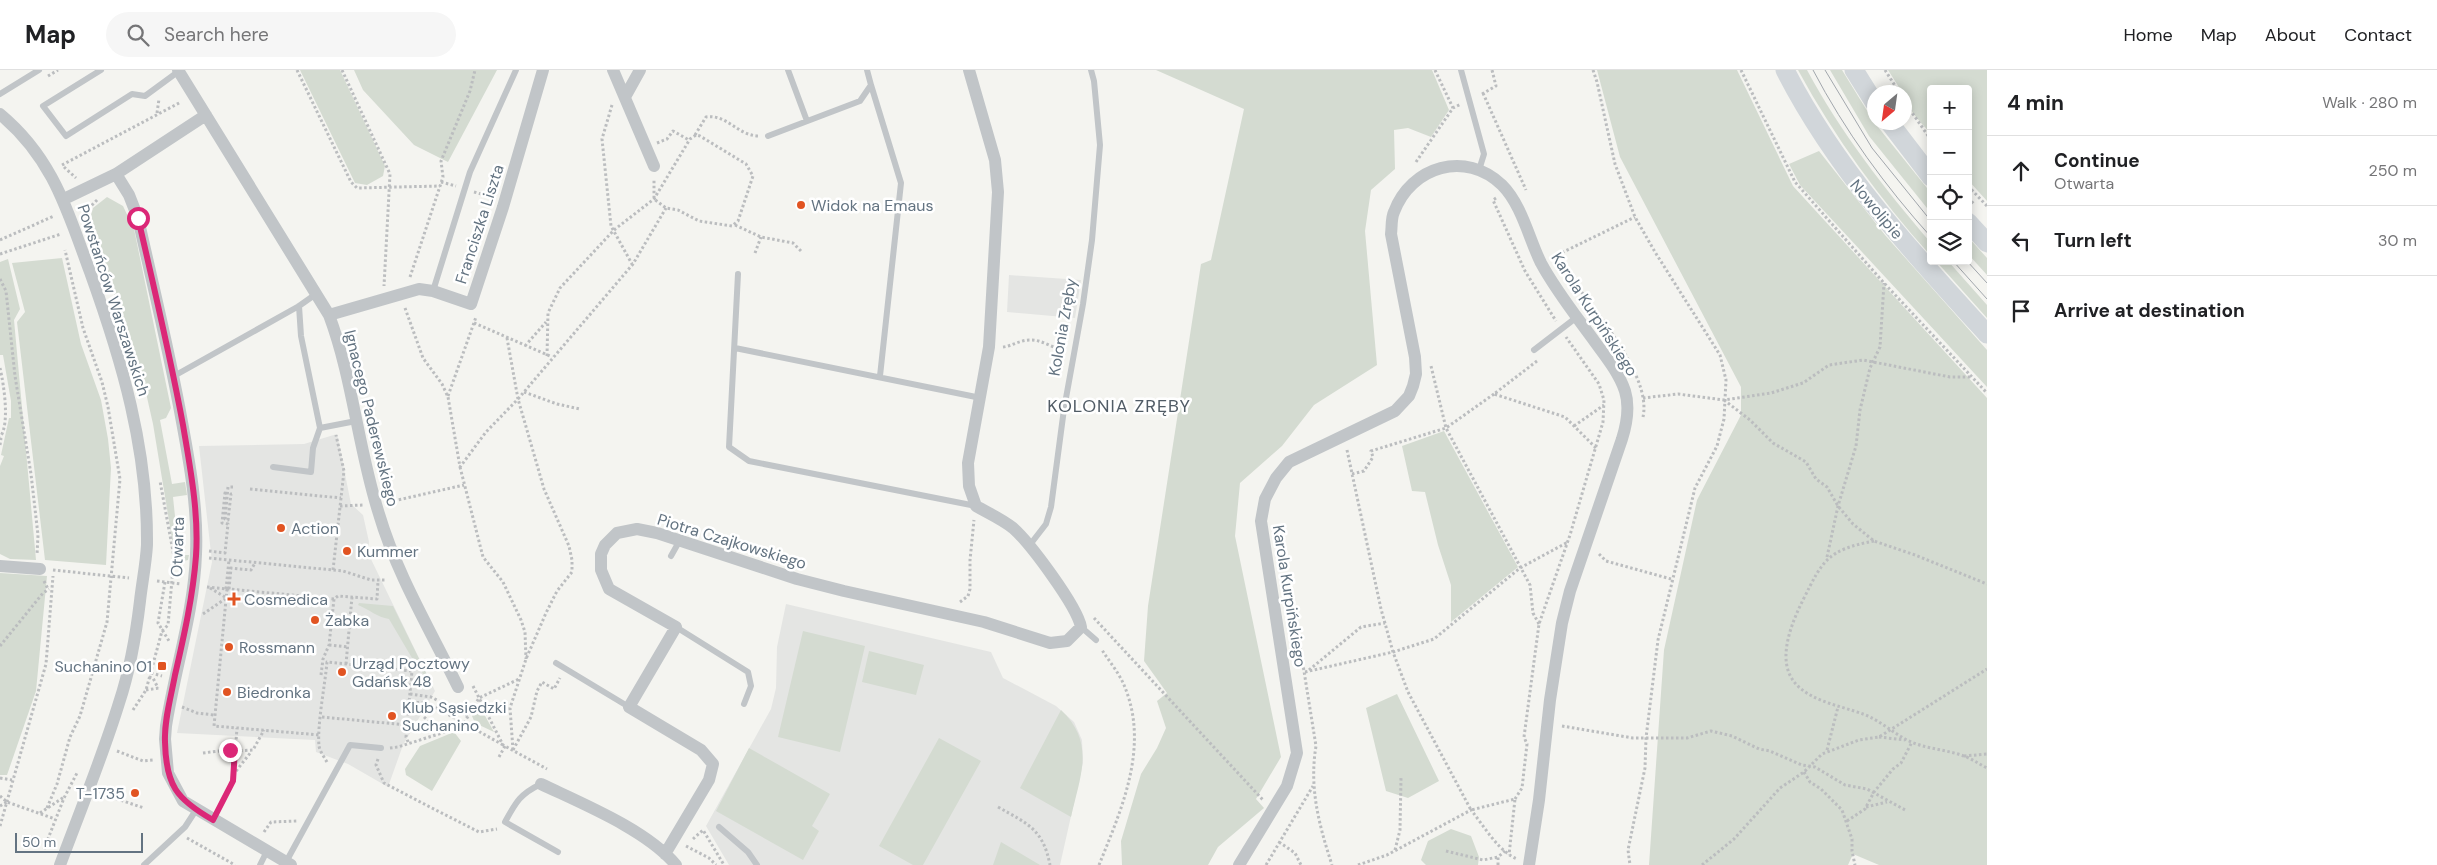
<!DOCTYPE html>
<html lang="en">
<head>
<meta charset="utf-8">
<style>
	:root { --surface:#fff; --page:#f6f6f6; --text:#202124; --muted:#757577; --line:#e0e0e0 }
	body { margin:0; font-family:"DM Sans",sans-serif; background:var(--page); color:var(--text) }
	.controls { position:absolute; right:15px; top:15px; display:grid; overflow:hidden; border-radius:5px; box-shadow:0 2px 12px #0003 }
	.controls button { width:45px; height:45px; display:grid; place-items:center; padding:0; border:0; border-bottom:1px solid var(--line); background:var(--surface); color:var(--text); font:25px sans-serif }
	.compass { position:absolute; left:1867px; top:15px; width:45px; height:45px; border-radius:50%; background:var(--surface); box-shadow:0 2px 12px #0003; rotate:209deg }
	.scale { position:absolute; left:15px; bottom:12px; width:128px; box-sizing:border-box; padding-left:5px; border:2px solid #637381; border-top:0; font-size:14px; line-height:18px; white-space:nowrap; color:#637381; -webkit-text-stroke:4px #fff; paint-order:stroke }
	.stop { position:absolute; width:15px; height:15px; margin:-11px; border:4px solid #db2777; border-radius:50%; background:#fff }
	.stop.end { background:#db2777; border-color:#fff; box-shadow:0 1px 5px #0008 }
	.list { margin:0; padding:0; list-style:none }
	h2 { display:flex; justify-content:space-between; align-items:center; height:65px; margin:0; padding:0 20px; font-size:21px }
	h2 small { font-size:16px; font-weight:400; color:var(--muted) }
	.list li { display:grid; grid-template-columns:32px 1fr auto; gap:15px; align-items:center; box-sizing:border-box; height:70px; padding:0 20px; border-top:1px solid var(--line) }
	.list b { display:block; font-size:19px; white-space:nowrap }
	.list p { margin:0; font-size:16px; white-space:nowrap; color:var(--muted) }
	.list em { font-size:16px; font-style:normal; color:var(--muted) }
	.icon { flex:none; width:28px; height:28px; fill:none; stroke:currentColor; stroke-width:2; stroke-linecap:round; stroke-linejoin:round }
	.map { position:relative; flex:none; width:1987px; height:795px; overflow:hidden }
	header { display:flex; align-items:center; gap:30px; box-sizing:border-box; height:70px; padding:0 25px; background:var(--surface); border-bottom:1px solid var(--line) }
	header strong { font-size:24px }
	nav { display:flex; gap:28px; margin-inline-start:auto; font-size:18px }
	.search { width:350px; height:45px; background:var(--page); display:flex; align-items:center; gap:12px; box-sizing:border-box; padding:0 18px; border-radius:28px; color:var(--muted); font-size:19px }
	main { display:flex }
	aside { flex:1; background:var(--surface) }
	.map>svg:first-child { display:block }
	.built { fill:#e4e5e3 }
	.green { fill:#d4dbd1 }
	.lines { fill:none; stroke-linecap:round; stroke-linejoin:round }
	.path { stroke:#bbbdbf; stroke-width:3; stroke-dasharray:2.5 2.5; stroke-linecap:butt }
	.lane { stroke:#c1c5c8; stroke-width:6 }
	.street { stroke:#c1c5c8; stroke-width:12 }
	.secondary { stroke:#d1d6da; stroke-width:19 }
	.tram { stroke:#a2a7ad; stroke-width:1 }
	.route { stroke:#db2777; stroke-width:6 }
	.poi-dot { fill:#e15422; stroke:#fff; stroke-width:2 }
	.labels { text-anchor:middle; stroke-width:5; stroke-linejoin:round; paint-order:stroke }
	.poi-label { font-size:16px; fill:#637381; stroke:#fff; text-anchor:start }
	.street-label { font-size:16px; fill:#637381; stroke:#fff }
	.neighbourhood-label { font-size:18px; letter-spacing:1px; fill:#515c66; stroke:#fff }
</style>
</head>
<body>
<header>
<strong>Map</strong>
<div class="search"><svg class="icon" aria-label="search" viewBox="0 0 24 24"><circle cx="10" cy="10" r="6"/><path d="M15 15l6 6"/></svg>Search here</div>
<nav><a>Home</a><a>Map</a><a>About</a><a>Contact</a></nav>
</header>
<main>
<div class="map">
<svg width="1987" height="795" viewBox="0 0 1987 795">
	<rect width="100%" height="100%" fill="#f4f4f0"/>
	<path class="built" d="M1009 205 1081 210 1075 248 1007 242Z
		M337 364 351 434 363 445 369 472 368 483 435 621 403 675 388 717 348 694 316 682 315 670 177 663 212 492 199 376 304 374Z
		M786 534 991 582 1003 608 1056 636 1074 652 1082 670 1083 693 1060 795H729L706 756 771 639 776 618 777 577Z"/>
	<path class="green" d="M300 0H340L385 96 383 106 367 115 355 113Z
		M354 0H497L448 92 414 75 363 20Z
		M1156 0H1432L1449 40 1431 67 1408 58 1394 60 1395 99 1371 120 1365 161 1377 295 1314 335 1282 376 1240 413 1235 466 1281 687 1256 729 1264 738 1218 777 1208 795H1122L1121 771 1141 704 1157 678 1166 658 1157 631 1167 623 1144 591 1148 536 1201 194 1211 190 1244 39Z
		M1597 0H1737L1793 116 1987 328V795H1879L1853 784 1848 795H1649L1664 580 1697 430 1741 345V317L1620 87Z
		M1798 0H1807C1841 63 1884 118 1931 173V186C1879 128 1835 68 1798 0Z
		M1830 0H1842L1874 52 1931 123V143L1869 66Z
		M1888 0H1987V131L1968 110V19H1931V64C1922 53 1904 37 1904 22H1902Z
		M1819 81 1885 165 1987 280V317L1800 115 1789 94Z
		M107 127 123 136 134 159 171 338 166 348 160 350 172 414 185 412 187 425 173 427 179 485H189L188 490 176 493 153 354 144 314 132 275 89 152 93 138Z
		M1968 167 1987 188V205L1968 184Z
		M62 188 81 274 101 330 108 369 111 398 106 495 45 490 17 252 25 242 12 193Z
		M8 189 20 239 14 250 36 490 10 489 0 484V396L4 386 1 385 9 348H11V331L3 285H0V192Z
		M1936 191H1948L1987 235V248Z
		M1444 361 1518 497 1451 552V515L1438 475 1425 422 1412 421 1402 376Z
		M0 503 47 506 36 621 7 705H0Z
		M359 533 393 536 433 617 430 619 416 589 412 588 389 549C377 547 370 540 358 535Z
		M803 561 865 576 840 682 778 667Z
		M869 581 924 595 916 625 862 612Z
		M1397 624 1439 711 1408 728 1386 721 1366 638Z
		M479 635 494 662 475 653 472 646Z
		M1061 640C1096 673 1080 706 1071 747L1020 718Z
		M454 662 461 671 432 721 406 705 405 699 420 676Z
		M939 668 981 691 923 795H913L879 776Z
		M749 678 830 724 812 756 819 761 803 790 716 741Z
		M1451 759 1471 766 1479 787 1478 795H1426L1421 790 1428 771Z
		M1001 772 1040 795H993Z"/>
	<g class="lines">
		<path class="path" d="M297 0 351 112 357 118 440 116
			M342 0 390 104 384 216
			M1435 0 1453 38
			M1593 0 1597 12 1615 94 1635 147 1655 182 1720 285 1726 310 1724 349 1717 376 1695 418 1658 570 1646 668 1645 698 1628 780 1630 795
			M1741 0 1795 112 1884 213 1987 323
			M1885 0 1899 22
			M48 6 58 0
			M1483 23 1526 120
			M1482 24 1496 16 1492 0
			M1904 31 1931 70
			M612 35 602 69 611 156 632 194
			M157 43 159 29
			M695 65 706 47C727 44 737 65 758 66
			M657 73 667 69 673 61 689 70
			M1416 92 1453 38 1461 34
			M62 95 181 32
			M64 97 76 108
			M441 112 456 116
			M1968 116 1987 136
			M474 122 492 127
			M1496 128 1493 130 1525 201 1556 251
			M1968 128 1975 135
			M86 149 91 136 98 129
			M735 155 761 167 793 173 801 181
			M0 170 54 146
			M755 183 761 167
			M0 184 61 164
			M1553 187 1635 147
			M1558 190C1583 228 1653 302 1643 347
			M410 207 443 107 441 91 470 21 475 0
			M0 209 6 221 15 306 31 404 38 465 37 485
			M405 238 423 288 442 314 448 327 460 397 486 362 518 329 507 268
			M474 253 552 287
			M525 276 546 252
			M1003 277C1012 276 1020 270 1030 270 1041 269 1054 279 1065 281
			M547 286 548 243 560 218 614 160 654 129 690 69 696 65 700 66 746 94 753 106 738 151 732 156 699 151 678 140 666 138 654 129V110
			M1537 291 1494 324 1565 347 1597 379
			M0 298C4 315 10 355 0 367
			M524 322 557 334 580 339
			M1494 324 1446 358 1530 515 1533 543 1539 554
			M448 326 476 247
			M1643 328 1678 324 1724 330 1771 323 1803 313 1829 295 1863 290 1950 307H1971
			M1724 330 1750 350 1773 373 1806 392 1816 409 1827 417 1838 436 1853 454 1874 471 1915 485 1987 514
			M1574 356 1604 335
			M0 375 1 368
			M1347 380 1381 539 1393 582 1408 622 1471 740 1515 729 1509 785
			M460 397 483 487 503 512 521 550 525 562 526 589
			M1352 404 1364 401 1373 387 1371 381 1446 358 1431 296
			M233 417H228L225 449 228 450 231 424H234
			M250 419 341 428
			M389 432 464 415
			M340 436 363 435
			M1874 471C1827 480 1823 490 1803 530 1793 550 1780 581 1789 603 1800 630 1839 635 1863 644 1879 650 1891 661 1905 669 1923 679 1945 679 1964 686 1972 689 1979 694 1987 698
			M209 481 225 483 228 454 222 453 225 423 227 424
			M1599 484 1606 491 1671 509
			M1827 487 1838 436 1856 376 1860 340 1870 298 1880 277 1884 213
			M209 488 343 501 371 510H386
			M53 500 129 508
			M333 500 344 401 336 365
			M44 511 48 519
			M157 511 181 514
			M165 512 158 553 169 571
			M207 517 334 529 338 526 377 529 378 511
			M210 518 225 527
			M226 519 229 490
			M227 519 214 656 320 665
			M229 519 231 498 251 500 255 493
			M960 532 968 526 970 519V490L974 450
			M203 544 225 529
			M1094 548 1263 730
			M1293 566 1299 570 1316 676C1309 718 1319 755 1332 795
			M329 575 348 577
			M0 576 43 523 49 519
			M346 594 352 527
			M1309 600 1361 557 1385 553
			M1305 602 1393 582 1434 569 1520 498 1568 472
			M151 603 162 606
			M321 605 323 589 329 575 334 529
			M149 607 153 608 158 618
			M473 616 503 675 547 699
			M146 620 159 618
			M410 624 431 627 468 646
			M182 637 197 643 214 645
			M133 640 146 620 162 561 168 555 174 487 160 411
			M322 647 407 655 412 601 327 592C325 615 317 655 319 676 320 682 325 688 328 694
			M424 647 441 662
			M407 655 406 667 409 674
			M1562 656 1633 668H1687L1711 661 1732 666 1759 679 1770 681 1802 695 1815 697 1845 715 1867 719 1907 741
			M1879 667 1905 670
			M503 675 464 653 479 628 519 609
			M390 678 398 677 448 661 460 659 464 653 427 633 409 632
			M513 680 510 638 526 589 546 543 557 521 572 502V490L569 476 544 419 518 329 633 194 666 138
			M513 680 531 647 537 621 542 612 554 619 560 608
			M1827 680 1838 637
			M117 681 143 691 153 690
			M235 681 253 680 264 660
			M203 683 235 679
			M1964 686 1987 684
			M499 687 505 676
			M378 689 376 695 384 713 428 736 479 762 497 759
			M1804 702 1810 712 1821 719 1842 740 1852 769V781L1855 795
			M233 705 251 682
			M0 708 12 710
			M102 724 144 738
			M0 726 7 732 55 749
			M1515 729 1522 718 1527 674 1524 667 1539 554 1570 465 1603 352 1604 330 1599 314 1566 267
			M0 736 7 732
			M220 736 233 711 237 658
			M998 737C1028 754 1043 759 1050 795
			M1866 737 1887 732
			M47 738 57 714 70 667 80 646 107 552 120 409 108 337 102 312 83 258 65 180
			M40 743 64 727
			M1847 751 1865 739 1874 722 1893 699 1901 693 1912 672
			M0 756 46 594 53 506
			M264 762 271 752 297 751
			M187 768 235 795
			M693 769 703 760 724 795
			M1279 772 1295 783 1301 795
			M686 776 709 788 716 795
			M44 779 64 728 77 703
			M1395 780 1400 760 1401 708
			M1446 781 1483 790 1498 787
			M1099 795C1122 738 1150 676 1124 615 1119 603 1109 591 1102 580
			M1266 795 1313 716
			M1358 795 1387 785 1471 740C1484 756 1498 781 1517 789
			M1498 795V787L1505 781
			M1702 795 1734 769 1780 718 1804 702 1822 684 1859 670 1879 667 1987 599"/>
		<path class="lane" d="M101 0 43 36 66 66 132 24 145 26 179 1
			M788 0 807 51
			M1461 0 1484 84 1479 100
			M871 15 901 113 880 306
			M0 24 39 0
			M768 66 860 31 871 15 867 0
			M738 204 729 377 749 391 976 436
			M433 221 470 102 516 0
			M735 278 981 328
			M1534 280 1577 247
			M174 306 299 236 316 224
			M320 358 356 351
			M273 397 311 402 313 378 320 358 301 266 299 236
			M1029 476 1046 454 1051 437 1064 339 1083 234 1092 170 1100 75 1094 11 1091 0
			M671 486 680 470
			M676 557 748 602 751 616 744 634
			M1081 557 1096 570
			M556 593 629 637
			M541 714C520 724 516 732 505 752L558 782
			M719 757 748 782 757 795
			M286 792 350 675 381 678
			M144 795 185 757 196 740
			M260 795 267 781"/>
		<path class="street" d="M178 0 329 245C353 309 358 379 379 444 397 505 431 561 458 617
			M613 0 654 96
			M625 27 640 0
			M0 44C53 88 67 140 90 202 122 291 148 379 147 475 146 493 142 513 140 531 136 565 130 600 119 633 102 688 80 741 60 795
			M116 104 129 125 138 148C153 216 170 284 182 352 190 395 198 440 196 484 194 542 175 598 166 656L165 669 168 703 183 731 291 795
			M64 129 116 104 206 45
			M329 245 419 219 433 221 471 234 503 137 543 0
			M0 496 40 499
			M541 714C583 734 647 760 676 795
			M665 784 709 710 713 694 701 680 629 637 676 557 609 519 601 500V484L605 475 617 463 637 459 657 463 797 509 844 521 984 552 1050 573 1067 571 1081 557C1077 536 1030 473 1013 458 1002 449 988 443 976 436L969 416 968 393 989 277 998 122 995 90 969 0
			M1239 795 1287 716 1297 683 1261 451 1265 429 1276 408 1289 392 1395 341 1409 326 1413 316 1416 304 1415 287 1391 164C1392 157 1391 148 1394 142 1411 96 1466 80 1502 115 1522 135 1529 169 1541 193 1556 221 1577 247 1595 272 1606 287 1619 303 1625 321 1630 337 1627 353 1622 369L1570 521 1562 553 1550 630 1539 730 1529 795"/>
		<path class="secondary" d="M1785 0C1836 100 1912 182 1987 264
			M1854 0 1874 32
			M1889 52 1931 107
			M1968 152 1987 173"/>
		<path class="tram" d="M1813 0C1845 61 1885 116 1931 167
			M1825 0 1872 78 1931 151
			M1953 191 1987 229
			M1967 191 1987 213"/>
	</g>
	<g class="lines">
		<path class="route" d="M138 148C154 217 170 285 183 355 190 397 199 443 196 486 193 526 184 566 175 605 171 627 164 650 165 672 166 715 176 729 213 750L233 711 235 679 230 680"/>
	</g>
	<g class="poi-dot">
		<circle cx="801" cy="135" r="5"/>
		<circle cx="281" cy="458" r="5"/>
		<circle cx="347" cy="481" r="5"/>
		<path d="M231.5 521.5h5v5h5v5h-5v5h-5v-5h-5v-5h5z"/>
		<circle cx="315" cy="550" r="5"/>
		<circle cx="229" cy="577" r="5"/>
		<rect x="157" y="591" width="10" height="10" rx="2.5"/>
		<circle cx="342" cy="602" r="5"/>
		<circle cx="227" cy="622" r="5"/>
		<circle cx="392" cy="646" r="5"/>
		<circle cx="135" cy="723" r="5"/>
	</g>
	<g class="labels">
		<g class="poi-label">
			<text x="811" y="141">Widok na Emaus</text>
			<text x="291" y="464">Action</text>
			<text x="357" y="487">Kummer</text>
			<text x="244" y="535">Cosmedica</text>
			<text x="325" y="556">Żabka</text>
			<text x="239" y="583">Rossmann</text>
			<text x="352" y="599">Urząd Pocztowy<tspan x="352" dy="18">Gdańsk 48</tspan></text>
			<text x="152" y="602" text-anchor="end">Suchanino 01</text>
			<text x="237" y="628">Biedronka</text>
			<text x="402" y="643">Klub Sąsiedzki<tspan x="402" dy="18">Suchanino</tspan></text>
			<text x="125" y="729" text-anchor="end">T-1735</text>
		</g>
		<g class="street-label">
			<text transform="translate(1877 139) rotate(50)" y="6">Nowolipie</text>
			<text transform="translate(479 154) rotate(-72)" y="6">Franciszka Liszta</text>
			<text transform="translate(114 230) rotate(72)" y="6">Powstańców Warszawskich</text>
			<text transform="translate(1595 244) rotate(57)" y="6">Karola Kurpińskiego</text>
			<text transform="translate(1062 257) rotate(-80)" y="6">Kolonia Zręby</text>
			<text transform="translate(372 348) rotate(76)" y="6">Ignacego Paderewskiego</text>
			<text transform="translate(732 471) rotate(17)" y="6">Piotra Czajkowskiego</text>
			<text transform="translate(177 477) rotate(-88)" y="6">Otwarta</text>
			<text transform="translate(1290 526) rotate(81)" y="6">Karola Kurpińskiego</text>
		</g>
		<g class="neighbourhood-label">
			<text x="1119" y="342">KOLONIA ZRĘBY</text>
		</g>
	</g>
</svg>
<div class="controls">
<button>+</button>
<button>−</button>
<button><svg class="icon" aria-label="locate" viewBox="0 0 24 24"><circle cx="12" cy="12" r="6"/><path d="M12 2v4M12 18v4M2 12h4M18 12h4"/></svg></button>
<button><svg class="icon" aria-label="layers" viewBox="0 0 24 24"><path d="M12 4l9 5-9 5-9-5zM3 14l9 5 9-5"/></svg></button>
</div>
<svg class="compass" viewBox="-18 -18 36 36"><path d="M0-13l5 13h-10z" fill="#e53935"/><path d="M0 13l5-13h-10z" fill="#757577"/></svg>
<div class="scale">50 m</div>
<div class="stop" style="left:138px;top:148px"></div>
<div class="stop end" style="left:230px;top:680px"></div>
</div>
<aside>
<h2>4 min<small>Walk · 280 m</small></h2>
<ul class="list">
<li><svg class="icon" aria-label="ahead" viewBox="0 0 24 24"><path d="M12 20V5M6 11l6-6 6 6"/></svg><div><b>Continue</b><p>Otwarta</p></div><em>250 m</em></li>
<li><svg class="icon" aria-label="left" viewBox="0 0 24 24"><path d="M17 20v-9H6M10 6l-5 5 5 5"/></svg><div><b>Turn left</b></div><em>30 m</em></li>
<li><svg class="icon" aria-label="arrive" viewBox="0 0 24 24"><path d="M6 21V4h12l-3 4 3 4H6"/></svg><div><b>Arrive at destination</b></div></li>
</ul>
</aside>
</main>
</body>
</html>
